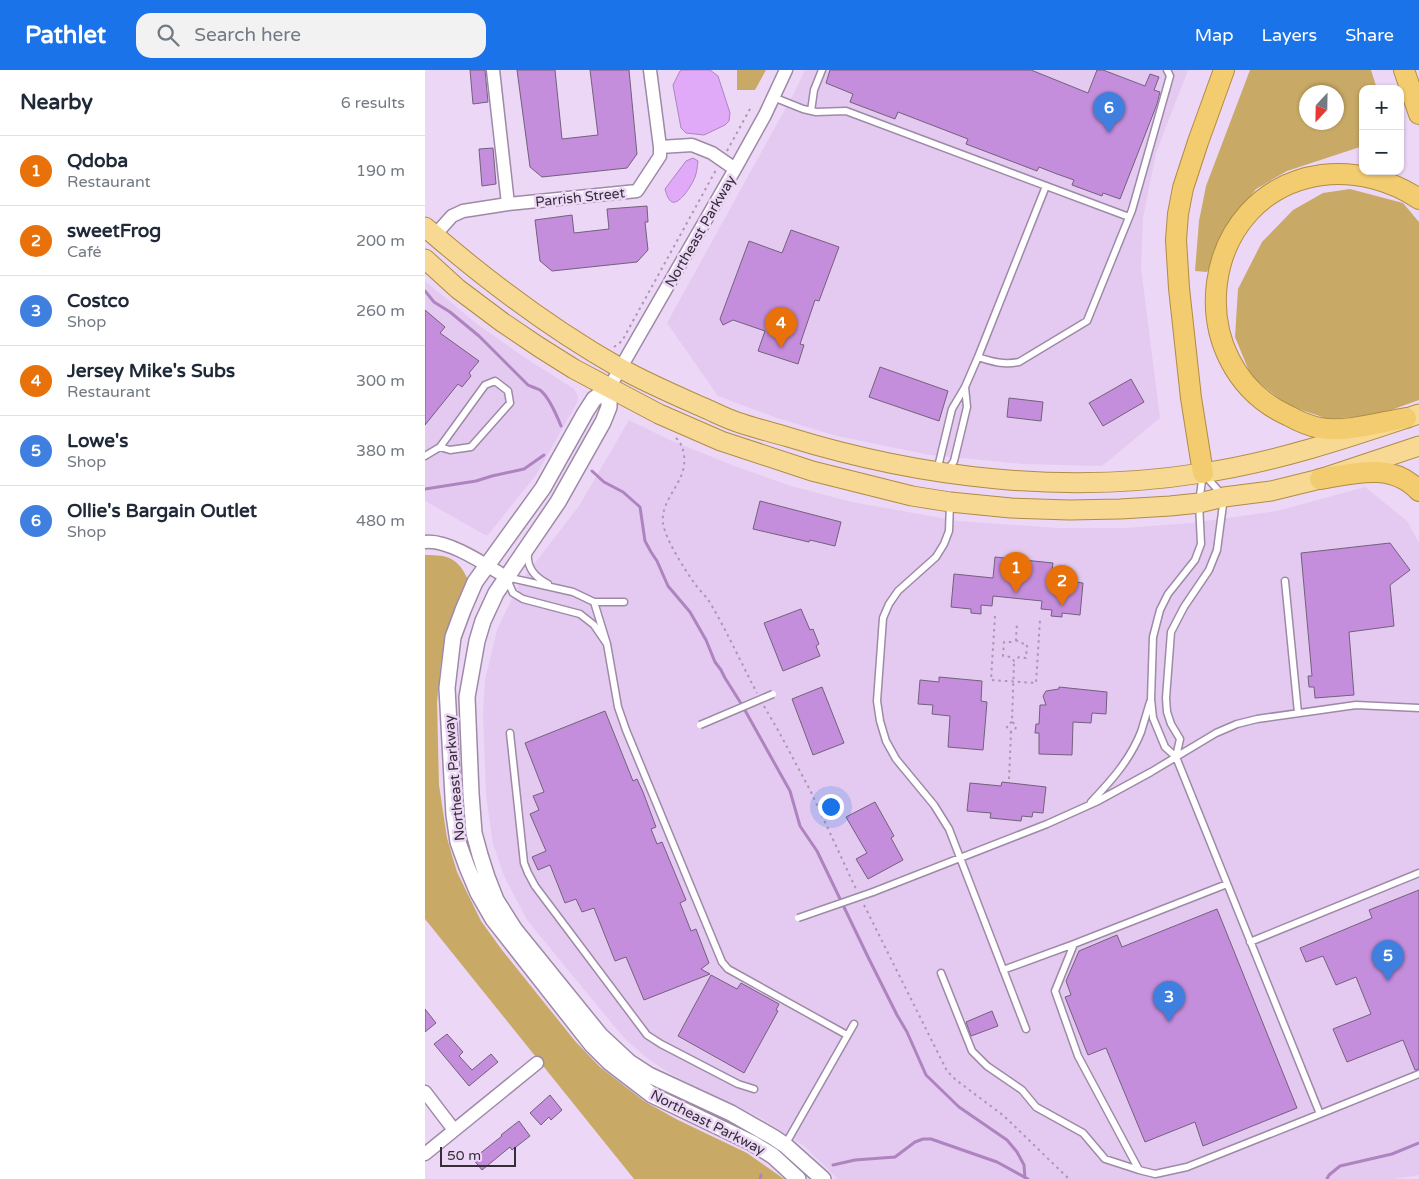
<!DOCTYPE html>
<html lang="en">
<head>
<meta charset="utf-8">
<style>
	:root { --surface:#fff; --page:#f2f2f3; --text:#1f2937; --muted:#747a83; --line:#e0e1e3; --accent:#1a73e8 }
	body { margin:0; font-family:"Varela Round",sans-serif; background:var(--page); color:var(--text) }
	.controls { position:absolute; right:15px; top:15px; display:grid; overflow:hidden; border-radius:10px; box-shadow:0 1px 4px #0004 }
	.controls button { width:45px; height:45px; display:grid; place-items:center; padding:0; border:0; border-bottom:1px solid var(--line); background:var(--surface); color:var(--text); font:25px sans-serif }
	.compass { position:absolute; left:874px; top:15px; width:45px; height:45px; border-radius:50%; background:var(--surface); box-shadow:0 1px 4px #0004; rotate:202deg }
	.scale { position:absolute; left:15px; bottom:12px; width:76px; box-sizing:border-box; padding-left:5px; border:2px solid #362d39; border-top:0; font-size:14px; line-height:18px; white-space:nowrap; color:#362d39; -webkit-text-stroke:4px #ecd7f6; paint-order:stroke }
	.you { position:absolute; left:405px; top:736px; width:18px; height:18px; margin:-12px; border:4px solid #fff; border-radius:50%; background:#1a73e8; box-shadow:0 0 0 8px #1a73e833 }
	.badge { display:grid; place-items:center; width:32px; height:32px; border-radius:50%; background:var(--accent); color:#fff; font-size:16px; font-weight:700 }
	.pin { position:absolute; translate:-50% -41px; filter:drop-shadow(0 1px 2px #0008) }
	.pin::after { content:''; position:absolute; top:26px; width:18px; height:15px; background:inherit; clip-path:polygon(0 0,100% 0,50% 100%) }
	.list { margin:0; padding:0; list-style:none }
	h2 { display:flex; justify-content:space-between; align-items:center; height:65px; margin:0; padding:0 20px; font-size:21px }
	h2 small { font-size:16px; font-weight:400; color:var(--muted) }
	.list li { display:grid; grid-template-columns:32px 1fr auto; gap:15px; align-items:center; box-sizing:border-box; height:70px; padding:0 20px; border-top:1px solid var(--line) }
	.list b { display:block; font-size:19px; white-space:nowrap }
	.list p { margin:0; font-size:16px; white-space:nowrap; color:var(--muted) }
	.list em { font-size:16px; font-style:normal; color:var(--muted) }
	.icon { flex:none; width:28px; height:28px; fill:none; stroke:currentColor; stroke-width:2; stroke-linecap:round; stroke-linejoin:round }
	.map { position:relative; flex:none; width:994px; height:1109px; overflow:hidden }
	header { display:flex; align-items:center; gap:30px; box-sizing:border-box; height:70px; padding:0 25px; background:var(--accent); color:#fff }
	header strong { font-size:24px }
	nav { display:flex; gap:28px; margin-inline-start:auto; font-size:18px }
	.search { width:350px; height:45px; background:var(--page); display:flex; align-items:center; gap:12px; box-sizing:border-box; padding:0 18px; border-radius:15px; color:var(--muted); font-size:19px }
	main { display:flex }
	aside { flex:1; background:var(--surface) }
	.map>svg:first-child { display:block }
	.built { fill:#e4caf0 }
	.green { fill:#c8a966; fill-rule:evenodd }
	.water { fill:#e0aaf9; stroke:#ad84bf }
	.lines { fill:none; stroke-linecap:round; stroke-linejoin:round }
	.stream { stroke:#ad84bf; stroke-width:3 }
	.building { fill:#c48edc; stroke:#73607b }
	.service-casing { stroke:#9e8aa7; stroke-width:9 }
	.minor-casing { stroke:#9e8aa7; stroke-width:15 }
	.tertiary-casing { stroke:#9e8aa7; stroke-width:18 }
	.primary-casing { stroke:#b08c45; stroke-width:21 }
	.trunk-casing { stroke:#b08c45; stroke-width:22 }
	.path { stroke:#a998b0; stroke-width:2; stroke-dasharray:2.5 4; stroke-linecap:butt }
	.service { stroke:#fff; stroke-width:6 }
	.minor { stroke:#fff; stroke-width:12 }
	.tertiary { stroke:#fff; stroke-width:15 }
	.primary { stroke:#f7d994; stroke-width:19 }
	.trunk { stroke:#f4cc70; stroke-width:20 }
	.service-bridge-casing { stroke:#9e8aa7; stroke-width:9; stroke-linecap:butt }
	.service-bridge { stroke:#fff; stroke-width:6 }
	.labels { text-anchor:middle; stroke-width:5; stroke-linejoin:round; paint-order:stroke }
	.street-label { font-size:14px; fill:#362d39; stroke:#ecd7f6 }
</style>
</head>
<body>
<header>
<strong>Pathlet</strong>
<div class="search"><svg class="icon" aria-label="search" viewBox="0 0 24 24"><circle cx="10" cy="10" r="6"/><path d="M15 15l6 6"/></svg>Search here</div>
<nav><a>Map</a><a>Layers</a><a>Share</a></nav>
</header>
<main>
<aside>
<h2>Nearby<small>6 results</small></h2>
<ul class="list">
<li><span class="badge" style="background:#e8710a">1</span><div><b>Qdoba</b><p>Restaurant</p></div><em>190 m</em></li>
<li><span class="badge" style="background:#e8710a">2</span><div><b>sweetFrog</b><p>Café</p></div><em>200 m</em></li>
<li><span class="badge" style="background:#3f7fe0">3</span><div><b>Costco</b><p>Shop</p></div><em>260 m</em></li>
<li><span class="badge" style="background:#e8710a">4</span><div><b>Jersey Mike's Subs</b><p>Restaurant</p></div><em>300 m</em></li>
<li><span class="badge" style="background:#3f7fe0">5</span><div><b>Lowe's</b><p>Shop</p></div><em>380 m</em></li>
<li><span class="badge" style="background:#3f7fe0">6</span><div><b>Ollie's Bargain Outlet</b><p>Shop</p></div><em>480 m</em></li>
</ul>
</aside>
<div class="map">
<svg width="994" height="1109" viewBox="0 0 994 1109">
	<rect width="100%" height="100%" fill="#ecd7f6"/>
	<path class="built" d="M380 0H763L731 83 718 148 716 198 735 348 677 396 598 394 505 385 412 366 352 348 293 326 242 253 369 23Z
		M0 211 52 254 99 287 149 319 153 326 152 333 111 405 62 466 0 431Z
		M204 350 247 371 307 395 366 416 427 432 533 451 633 458H700L766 453 852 441 940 417 982 451 994 473V1105L968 1109H413L379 1076 336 1048 249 1006 223 989 199 968 102 850 79 806 68 774 61 725 58 644 60 610 72 560 94 514 154 436Z"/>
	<path class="green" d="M312 0H341L330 20H312Z
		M825 0H946L952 19H938V76L862 101 831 119 814 141 782 202 770 201 774 151 781 116ZM882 22H912V52H882Z
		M925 119 978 133 994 152V330L952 345 903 349 862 335 826 306 810 267 813 219 837 172 868 140 898 123Z
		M0 485C24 485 33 488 43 510L25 553 16 592 12 632 14 715 22 768 32 802 56 851 77 880 150 971 175 997 219 1031 251 1049 322 1083 359 1109H209L0 849Z"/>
	<path class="water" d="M257 0H285L293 6 305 43 304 51 300 55 279 65 261 63 256 58 248 15 255 1Z
		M268 88 273 91C272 97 272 102 270 107 268 113 255 135 247 132 243 130 241 123 240 119L261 91Z"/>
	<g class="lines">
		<path class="stream" d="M0 221 9 232 25 242 54 266 103 315C107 317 111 318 115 320 124 327 132 346 136 356
			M167 401 179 412 198 422 215 437 220 471 226 482 232 491 243 516 265 542 281 570 290 592 296 600 300 608 317 635 365 721 375 756 392 781 443 887 472 945 482 962 501 1005 534 1037 582 1070 592 1082 599 1095 600 1108
			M0 419 51 411 67 406 99 399 119 385
			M408 1095 430 1090 470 1087 490 1072 498 1069H506L572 1092 603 1109
			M335 1109 336 1105
			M902 1109 904 1105 915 1096 967 1084 994 1073"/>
	</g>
	<path class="building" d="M45 0H60L63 32 48 34Z
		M92 0H130L137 69 173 65 165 0H204L212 84 202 98 117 107 105 97Z
		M405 0H606L663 23 672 0H678L720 16 725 4 734 7 729 20 735 22 732 34 695 129 678 123 677 126 647 115 649 110 632 104 614 97 612 101 541 74 543 69 473 42 470 49 425 32 428 24 401 13Z
		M68 78 71 114 57 116 54 79Z
		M222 136 223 152H220L223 180 212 192 127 201 115 191 110 150 147 145 149 163 184 159 182 139Z
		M366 160 414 177 394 231 390 230 375 274 379 275 373 294 333 281 340 261 308 250 298 255 295 249 324 171 357 183Z
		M0 240 20 257 15 263 54 291 44 303 46 306 37 317 33 314 0 355Z
		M455 297 523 321 514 351 444 327Z
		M706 309 719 332 678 356 664 333Z
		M584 328 618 332 616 351 582 347Z
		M335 431 416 452 410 476 385 470 384 472 328 459Z
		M965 473 985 500 965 515 969 556 924 562 929 625 890 628 889 617H884L883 606H887L876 483Z
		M570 487 628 493 626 509 658 513 655 545 637 543V547L626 546 627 540 616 539 617 531 568 526 567 536 556 535V544L546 543V539L526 537 529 504 568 508Z
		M376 539 385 560 388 559 394 574 391 576 395 586 358 601 339 553Z
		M514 607 557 611 556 631 562 632 558 680 523 677 525 646 507 644 508 635 493 634 495 610 514 612Z
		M397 617 419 673 388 685 367 629Z
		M634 617 682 622 681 644 667 643 666 653 648 652 647 685 614 684V663H610L611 654H614L615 635H621L618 626 621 621 634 619Z
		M180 641 208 711 212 709 218 722 231 757 226 759 232 774 237 772 261 830 255 833 266 861 271 859 284 893 276 899 285 904 219 930 201 887 190 891 169 838 157 842 151 829 140 833 125 795 113 800 107 787 121 781 105 744 114 740 108 726 119 722 100 673Z
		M577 712 621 717 618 743 608 742 607 747 597 746 596 751 565 748 566 743 542 741 545 713 576 716Z
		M450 732 469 766 466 768 478 790 443 809 431 789 442 783 421 747Z
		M994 820V999L990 1000 978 970 922 992 908 959 946 944 931 907 911 915 898 886 881 892 875 878 947 848 944 840Z
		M792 839 872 1038 778 1076 770 1052 720 1072 681 978 663 985 640 927 646 925 641 911 654 881 692 865 697 877Z
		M286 905 312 919 316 913 354 934 351 940 353 941 319 1003 253 966Z
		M0 939 11 953 0 962Z
		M567 941 573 956 546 966 541 952Z
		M22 964 38 982 34 986 47 1000 66 984 73 992 44 1016 9 974Z
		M125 1025 137 1040 126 1050 124 1047 116 1055 105 1043Z
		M94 1051 105 1066 87 1080 85 1077 57 1100 48 1089 77 1066 76 1065Z"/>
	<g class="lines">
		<g class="service-casing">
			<path id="service" d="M348 27 378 39 391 42 421 41 704 147
				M386 41 389 20 397 0
				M553 287C568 292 579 295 594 292L662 251 707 140 745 6 742 0
				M0 386 15 377 60 315 70 311 83 321 85 333 46 377 25 380 15 377
				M523 400 529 391 542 337 540 317
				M512 401 527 339 540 317 553 287 621 116
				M778 403 799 427 792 480 784 500 759 537 746 562 741 628 742 642 746 654 755 669 751 687 740 677 728 648 726 629 728 567 735 540 743 524 770 490 776 474 774 433Z
				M525 433 524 461 519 474 511 487 473 521 464 534 458 548 452 631 455 651 461 671 471 689 509 735 524 759 601 959
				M103 481C101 498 110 507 123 514
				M81 507 148 522 169 532 182 574 169 555 155 544 98 529 88 523Z
				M860 511 873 643
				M169 532H199
				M182 574 193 637 201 660 297 892 303 899 422 965
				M85 663 99 793 103 803 110 816 222 965 236 974 313 1014 329 1019
				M751 687 895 1044 762 1097 730 1104 714 1100 653 986 630 921 649 874 802 814
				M666 732C686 711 705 690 716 662 719 652 722 642 725 632
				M448 822 622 754 671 732 726 702 791 663 812 654 832 649 931 635 994 638
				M825 872 994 803
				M578 900 649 874
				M516 903 547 981 562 996 597 1020 611 1037 658 1063 680 1089 714 1100
				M895 1044 994 1004
				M360 1075 429 954"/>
		</g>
		<g class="minor-casing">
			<path id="minor" d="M68 0 83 134
				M235 77 267 75 287 83 310 99
				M10 165 27 146 38 141 83 134 212 121 235 86V77L225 0
				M184 318 310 99 340 45 361 0
				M0 472C23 469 61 495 81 507
				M0 1022 29 1060
				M0 1084 112 993"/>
		</g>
		<g class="tertiary-casing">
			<path id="tertiary" d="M184 318 169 329 160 343 118 418 50 512 38 540 28 567 22 618 29 745 33 772 42 797 53 823 68 849 167 975 184 992 227 1025 327 1073 348 1086 373 1109
				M184 318V337L178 352 133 432 71 523 58 551 52 571 42 627 46 724 49 763 55 785 62 807 71 830 90 860 175 965 204 992 224 1005 306 1043 348 1067 360 1075 398 1109"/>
		</g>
		<g class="primary-casing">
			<path id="primary" d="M0 157C61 210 124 258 195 298 222 313 250 325 277 337 289 342 300 348 312 352 329 358 346 362 363 367 496 408 639 425 777 403 851 392 923 368 994 344
				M0 189 33 219 77 252 114 277 149 299 234 344 296 371 387 401 487 426 525 432 586 438 644 440 695 439 745 436 774 433 799 427 846 421 895 409 994 376"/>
		</g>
		<g class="trunk-casing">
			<path id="trunk" d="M979 0 994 44
				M981 348C956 352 920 363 895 358 885 356 873 351 864 346 752 295 773 122 897 105 931 101 966 110 994 129
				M778 403 766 328 754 218 751 170 753 144 758 118 773 72 799 0
				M895 409C930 403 967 392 994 421"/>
		</g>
		<path class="path" d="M302 81 326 37
			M189 277 197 271 291 100
			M251 368C256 373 258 378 259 385 263 412 235 428 238 453 240 469 260 500 270 514 274 520 280 525 284 531 302 561 316 593 332 623
			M570 546 566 610 611 613 615 550
			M591 570 595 573 602 574 601 588 594 587 589 591 586 587 578 586 579 572H586L591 570 592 552
			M339 636 354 662 386 722 431 819
			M587 652 583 654 582 657 583 660 586 662 590 660 591 657 590 654 587 652 589 591
			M584 709 586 662
			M439 835 522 1001 531 1010 579 1046 644 1109"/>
		<use href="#service" class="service"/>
		<use href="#minor" class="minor"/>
		<use href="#tertiary" class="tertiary"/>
		<use href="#primary" class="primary"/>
		<use href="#trunk" class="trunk"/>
		<g class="service-bridge-casing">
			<path id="service-bridge" d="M275 655 348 624
				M373 848 448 822"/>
		</g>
		<use href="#service-bridge" class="service-bridge"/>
	</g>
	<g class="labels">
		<g class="street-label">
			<text transform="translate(155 127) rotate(-6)" y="5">Parrish Street</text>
			<text transform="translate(275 161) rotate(-60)" y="5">Northeast Parkway</text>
			<text transform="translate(29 708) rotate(-95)" y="5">Northeast Parkway</text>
			<text transform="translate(283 1052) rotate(27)" y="5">Northeast Parkway</text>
		</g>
	</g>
</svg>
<div class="controls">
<button>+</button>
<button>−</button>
</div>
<svg class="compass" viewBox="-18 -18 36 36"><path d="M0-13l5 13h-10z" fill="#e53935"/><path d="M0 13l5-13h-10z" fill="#747a83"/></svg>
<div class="scale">50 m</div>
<div class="you"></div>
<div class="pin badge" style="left:591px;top:523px;background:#e8710a">1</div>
<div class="pin badge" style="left:637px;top:536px;background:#e8710a">2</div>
<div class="pin badge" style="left:744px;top:952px;background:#3f7fe0">3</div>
<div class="pin badge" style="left:356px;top:278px;background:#e8710a">4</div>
<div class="pin badge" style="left:963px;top:911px;background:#3f7fe0">5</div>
<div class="pin badge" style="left:684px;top:63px;background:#3f7fe0">6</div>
</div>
</main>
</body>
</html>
